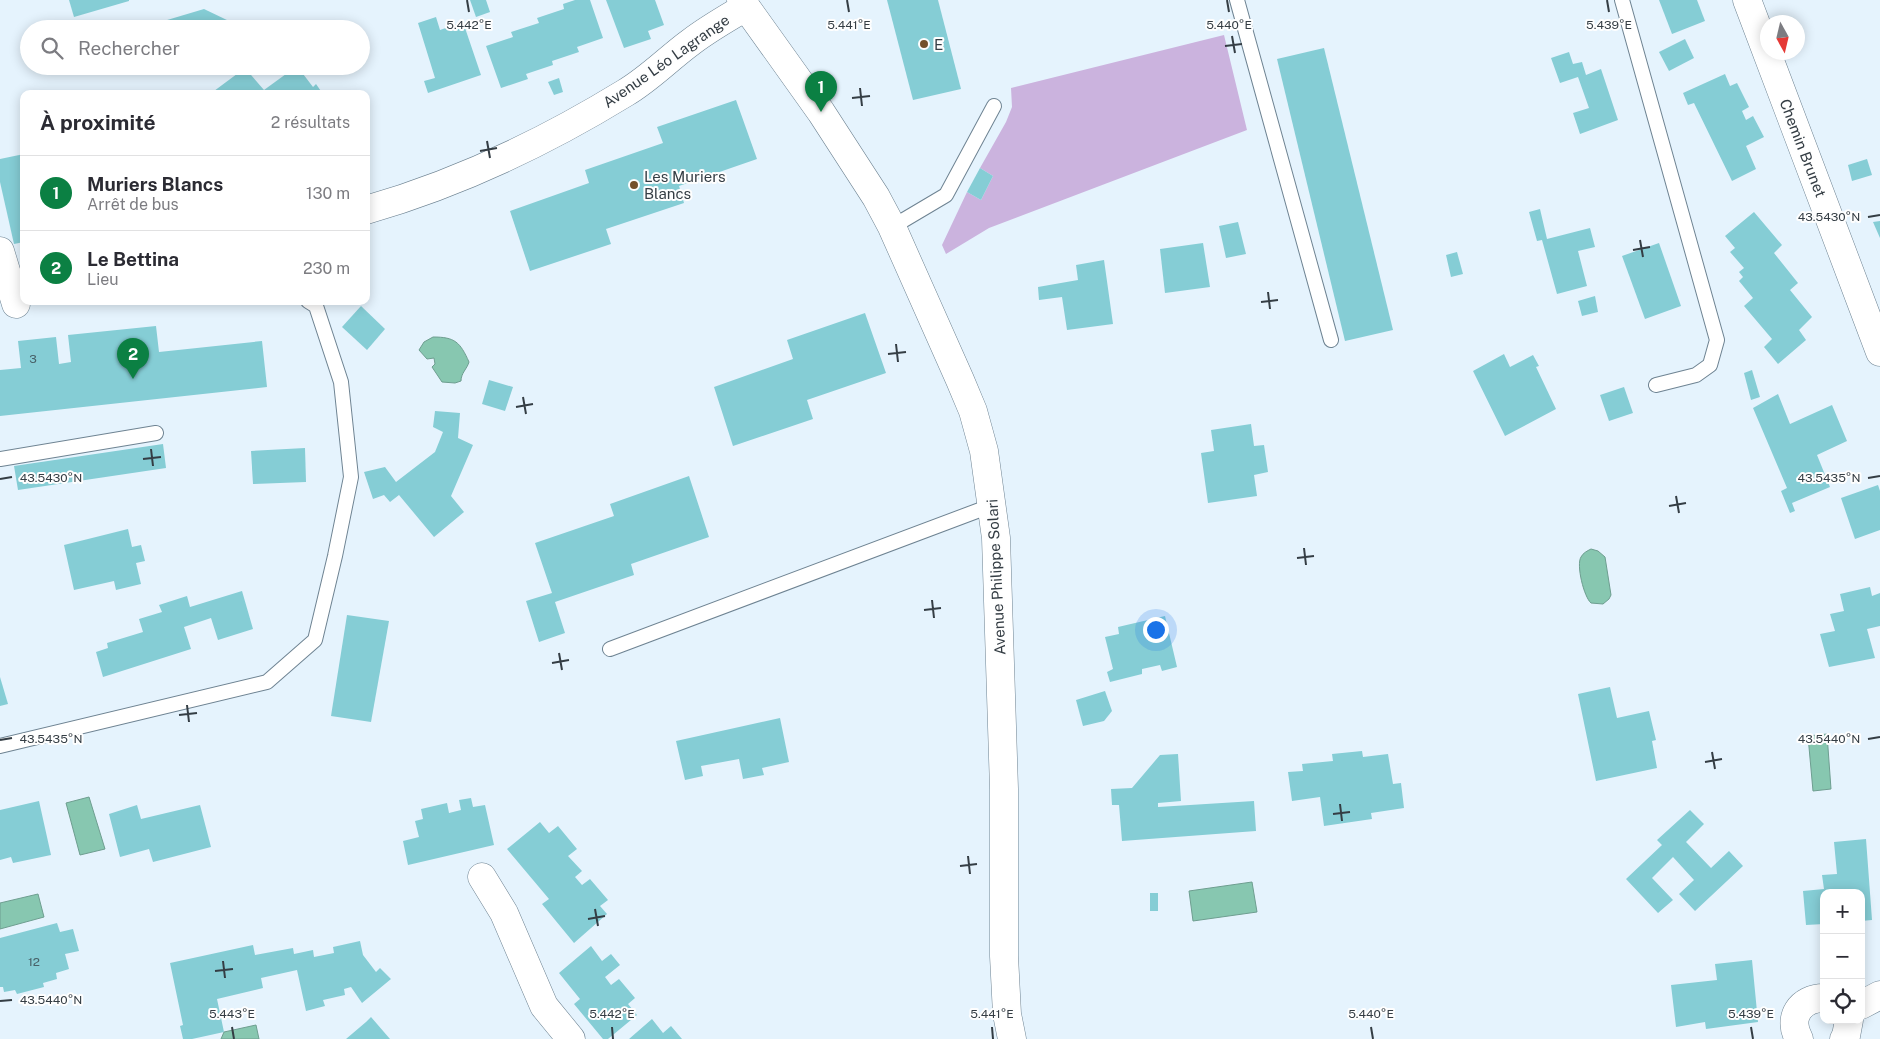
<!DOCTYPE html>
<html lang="fr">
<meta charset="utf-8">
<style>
:root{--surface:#fff;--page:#f7f7f7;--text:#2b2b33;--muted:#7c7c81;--line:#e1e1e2;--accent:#0b8043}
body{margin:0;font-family:"Public Sans",sans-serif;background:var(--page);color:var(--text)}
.controls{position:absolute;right:15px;bottom:15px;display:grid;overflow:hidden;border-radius:10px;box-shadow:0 2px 12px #0003}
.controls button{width:45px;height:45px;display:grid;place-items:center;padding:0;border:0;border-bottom:1px solid var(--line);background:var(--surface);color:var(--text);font:25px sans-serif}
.compass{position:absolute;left:1760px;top:15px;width:45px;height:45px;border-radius:50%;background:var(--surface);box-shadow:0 2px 12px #0003;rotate:172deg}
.you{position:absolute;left:1155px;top:629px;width:18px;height:18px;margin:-12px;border:4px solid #fff;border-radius:50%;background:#1a73e8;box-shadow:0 0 0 8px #1a73e833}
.badge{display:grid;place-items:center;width:32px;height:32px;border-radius:50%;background:var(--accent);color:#fff;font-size:16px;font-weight:700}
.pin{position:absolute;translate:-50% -41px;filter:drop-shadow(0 1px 2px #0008)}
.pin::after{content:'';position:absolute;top:26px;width:18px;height:15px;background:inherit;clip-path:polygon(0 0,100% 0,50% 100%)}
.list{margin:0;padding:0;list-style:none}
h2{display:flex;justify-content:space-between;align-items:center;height:65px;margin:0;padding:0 20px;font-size:21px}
h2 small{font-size:16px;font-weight:400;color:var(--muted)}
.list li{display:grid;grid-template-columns:32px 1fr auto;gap:15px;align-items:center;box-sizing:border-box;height:75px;padding:0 20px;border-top:1px solid var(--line)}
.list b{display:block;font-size:19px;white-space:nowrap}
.list p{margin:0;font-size:16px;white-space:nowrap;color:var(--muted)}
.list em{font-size:16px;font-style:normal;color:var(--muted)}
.icon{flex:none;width:28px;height:28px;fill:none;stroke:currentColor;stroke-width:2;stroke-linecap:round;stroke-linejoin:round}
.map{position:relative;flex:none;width:1880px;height:1039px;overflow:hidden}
.search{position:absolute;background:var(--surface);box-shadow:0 2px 12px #0003;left:20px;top:20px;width:350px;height:55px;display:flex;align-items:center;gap:12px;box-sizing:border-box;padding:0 18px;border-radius:28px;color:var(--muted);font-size:19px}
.panel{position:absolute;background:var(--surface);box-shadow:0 2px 12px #0003;left:20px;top:90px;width:350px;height:215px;border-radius:10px}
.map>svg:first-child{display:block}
.green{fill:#cbb3de}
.water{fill:#87c7b0;stroke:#6e9e90}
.building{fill:#85cdd5}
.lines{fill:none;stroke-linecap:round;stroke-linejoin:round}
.lane-casing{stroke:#6e8392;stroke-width:16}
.street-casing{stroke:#6e8392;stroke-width:29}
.secondary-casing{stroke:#6e8392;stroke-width:29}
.lane{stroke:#fff;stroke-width:14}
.street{stroke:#fff;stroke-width:28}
.secondary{stroke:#fff;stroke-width:28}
.ticks{fill:none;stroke:#343d44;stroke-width:2}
.poi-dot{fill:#74502a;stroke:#fefefe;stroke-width:2}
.labels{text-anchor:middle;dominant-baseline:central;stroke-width:4;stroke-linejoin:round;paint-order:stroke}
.number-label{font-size:12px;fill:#486168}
.poi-label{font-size:15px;fill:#343d44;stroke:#fefefe;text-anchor:start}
.street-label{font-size:15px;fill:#343d44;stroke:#fefefe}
.ticks-label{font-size:12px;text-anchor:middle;fill:#343d44;stroke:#fefefe;stroke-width:4;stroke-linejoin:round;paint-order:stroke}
</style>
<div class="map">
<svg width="1880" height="1039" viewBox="0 0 1880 1039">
<rect width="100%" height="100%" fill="#e5f3fd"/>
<path class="green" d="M1224 35 1247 130 989 228 946 254 942 245 967 192 981 200 993 176 980 168 1006 122 1012 107 1011 88Z"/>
<g class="water">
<path d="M433 337C455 337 460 342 469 362 467 369 461 373 461 381L455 383 442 382 432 367 435 364 434 358 427 359 419 350 424 342Z"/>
<path d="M1591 549 1598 551 1605 557 1611 595 1609 599 1603 604 1591 603C1584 597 1576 565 1581 557 1583 553 1587 551 1591 549Z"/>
<path d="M1827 734 1831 789 1813 791 1808 736Z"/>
<path d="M89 797 105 849 80 855 66 803Z"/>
<path d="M1252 882 1257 912 1193 921 1189 891Z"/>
<path d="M38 894 44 917 0 929V903Z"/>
<path d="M256 1025 259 1039H221L224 1032Z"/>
</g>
<g class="building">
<path d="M69 0H129V1L74 17Z"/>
<path d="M470 0H486L490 12 476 17Z"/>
<path d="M575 0H590L603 38 577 47 579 52 552 61 553 65 526 74 528 79 501 88 486 46 513 37 511 32 539 23 537 18 564 9 563 4Z"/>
<path d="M606 0H655L664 25 648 31 651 39 624 48Z"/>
<path d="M887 0H938L961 89 913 100Z"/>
<path d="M1659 0H1697L1705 21 1672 34Z"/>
<path d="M204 9 229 21V29H137Z"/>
<path d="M436 17 440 30 463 22 481 75 428 93 424 81 435 78 418 23Z"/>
<path d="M1685 39 1694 58 1669 71 1659 52Z"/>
<path d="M1324 48 1393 330 1345 341 1277 59Z"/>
<path d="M1569 52 1573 64 1582 62 1586 75 1601 69 1618 120 1580 134 1573 113 1589 108 1578 77 1560 83 1551 58Z"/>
<path d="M88 66H109V67L89 72Z"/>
<path d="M297 66 313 87 316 84 323 94H210L245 68 264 90Z"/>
<path d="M1725 74 1730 86 1737 83 1749 107 1742 111 1746 120 1753 116 1764 137 1746 146 1756 169 1732 181 1694 103 1688 105 1683 93Z"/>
<path d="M559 78 563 92 554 95 548 82Z"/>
<path d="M736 100 757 159 679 186 684 203 606 229 611 244 530 271 510 211 589 183 585 170 663 143 657 127Z"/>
<path d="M24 154V242L14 244 0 182V159Z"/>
<path d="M1867 159 1872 175 1852 181 1848 165Z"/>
<path d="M980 168 993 176 981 200 967 192Z"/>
<path d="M1540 209 1547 239 1590 228 1595 247 1578 251 1587 286 1557 294 1542 240 1537 241 1529 212Z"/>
<path d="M1754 212 1782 245 1774 253 1798 283 1790 290 1812 317 1799 330 1806 340 1778 364 1764 347 1772 339 1744 306 1753 298 1739 281 1743 277 1739 272 1744 268 1730 252 1735 248 1725 236Z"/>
<path d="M1880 221V238L1873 222Z"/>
<path d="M1238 222 1246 254 1226 258 1219 226Z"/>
<path d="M1203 243 1210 287 1165 293 1160 249Z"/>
<path d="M1659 243 1681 306 1645 319 1622 256Z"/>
<path d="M1457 252 1463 274 1451 277 1446 255Z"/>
<path d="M1104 260 1113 324 1067 330 1062 297 1039 300 1038 287 1078 280 1076 265Z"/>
<path d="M1595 296 1598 312 1582 316 1578 301Z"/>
<path d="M361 306 385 329 367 350 342 327Z"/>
<path d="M865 313 886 373 807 400 813 419 733 446 714 387 793 359 787 340Z"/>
<path d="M156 326 159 352 262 341 267 387 0 416V370L21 368 18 341 56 337 59 364 71 362 68 335Z"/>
<path d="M1504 354 1510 367 1533 355 1539 366 1536 367 1556 409 1505 436 1473 371Z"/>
<path d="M1752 370 1760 397 1751 400 1744 373Z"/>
<path d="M489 380 513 387 505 411 482 404Z"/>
<path d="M1624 387 1633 413 1609 421 1600 395Z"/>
<path d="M1778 394 1790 424 1832 405 1847 441 1817 455 1830 487 1792 503 1795 511 1790 513 1781 491 1787 488 1753 408Z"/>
<path d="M435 411 460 413 458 438 473 445 451 496 464 512 434 537 399 495 390 502 384 495 373 499 364 472 385 467 396 482 435 452 443 432 433 427Z"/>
<path d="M1251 424 1254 446 1264 445 1268 472 1254 475 1257 496 1208 503 1201 453 1214 451 1211 430Z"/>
<path d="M163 444 166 468 18 490 14 466Z"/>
<path d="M305 448 306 482 253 484 251 451Z"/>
<path d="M689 476 709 537 631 564 634 575 555 602 565 633 539 642 526 601 552 593 535 543 614 516 610 504Z"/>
<path d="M1878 485 1880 491V530L1855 539 1841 498Z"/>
<path d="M128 529 132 547 141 545 145 561 136 563 141 584 116 590 114 581 74 590 64 545Z"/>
<path d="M1870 587 1872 596 1880 593V626L1867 629 1875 658 1829 667 1820 634 1835 631 1830 614 1844 611 1840 594Z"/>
<path d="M242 591 253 629 218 640 211 618 184 627 191 649 103 677 96 652 108 648 107 643 143 632 139 619 162 612 159 605 187 596 190 607Z"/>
<path d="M347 615 389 621 371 722 331 716Z"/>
<path d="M1165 616 1177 667 1162 671 1160 665 1142 669V674L1110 682 1107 672 1113 669 1105 637 1119 634 1118 627Z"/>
<path d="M0 677 8 704 0 706Z"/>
<path d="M1610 687 1617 718 1649 711 1656 740 1652 741 1657 768 1596 781 1578 694Z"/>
<path d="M1105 691 1112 711 1104 721 1083 726 1076 700Z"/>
<path d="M780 718 789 762 762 768 764 775 743 779 739 759 701 766 703 776 685 780 676 741Z"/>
<path d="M1362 751 1363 757 1388 754 1393 784 1401 783 1404 808 1371 813 1372 819 1324 826 1320 797 1292 801 1288 772 1303 771 1302 764 1333 761 1332 754Z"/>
<path d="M1178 754 1181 801 1158 803V807L1254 801 1256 831 1122 841 1119 805H1112L1111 789 1132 788 1160 755Z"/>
<path d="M471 798 473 807 485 805 494 845 408 865 403 841 419 837 415 821 423 819 421 809 447 803 449 813 461 810 459 800Z"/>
<path d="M39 801 51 855 13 863 11 857 0 860V810Z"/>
<path d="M137 805 141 819 200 805 211 847 153 862 149 849 120 857 109 814Z"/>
<path d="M1690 810 1704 824 1686 842 1711 868 1729 851 1743 866 1695 911 1679 894 1694 880 1673 857 1652 878 1673 900 1658 913 1626 879 1662 845 1657 840Z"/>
<path d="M540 822 549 833 558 826 577 849 568 856 582 871 575 877 582 885 590 879 608 900 600 906 607 914 574 943 542 904 549 899 507 849Z"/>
<path d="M1866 839 1872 920 1861 921V893H1824V924L1806 925 1803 891 1824 889 1822 875 1837 874 1834 842Z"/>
<rect x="1150" y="893" width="8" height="18"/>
<path d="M57 923 60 932 73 929 79 951 65 954 69 969 56 973 57 979 43 983 44 987 17 994 15 990 4 992 3 987H0V938Z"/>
<path d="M360 941 363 955 376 972 380 968 391 979 362 1003 351 987 344 989 345 995 323 1000 325 1006 306 1011 297 970 261 978 263 988 217 999 224 1032 192 1039H183L180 1026 183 1025 170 963 253 945 255 955 293 948 294 954 313 950 314 957 334 953 333 947Z"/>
<path d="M591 946 602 961 611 954 620 965 605 977 611 985 619 979 635 998 628 1004 637 1015 608 1039H603L574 1004 580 999 559 973Z"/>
<path d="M1752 960 1758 1022 1706 1029 1705 1022 1676 1027 1671 985 1717 980 1715 964Z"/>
<path d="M371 1017 390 1039H346L366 1022Z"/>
<path d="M652 1019 663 1033 671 1026 682 1039H629Z"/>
</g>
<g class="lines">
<defs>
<g id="lane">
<path d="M1237 0 1331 340"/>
<path d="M1622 0 1717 340 1710 365 1696 375 1656 385"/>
<path d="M892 227 946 195 994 106"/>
<path d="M0 459 156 433"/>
<path d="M610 649 993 505"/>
<path d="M0 746 267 682 315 640 335 556 351 477 341 382 316 306 308 301"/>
</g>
<g id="street">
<path d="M1747 0 1880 352"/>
<path d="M366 210C457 184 545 142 625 93 649 79 669 58 691 42 708 29 727 18 746 7"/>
<path d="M0 251 16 304"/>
<path d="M482 877 504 913 544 1006 571 1039"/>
<path d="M1861 1005 1880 995"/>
<path d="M1799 1039C1787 1018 1800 998 1824 998"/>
<path d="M1844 1039 1846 1036 1849 1020"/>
</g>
<path id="secondary" d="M741 0 821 112 876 197 892 227 960 380 973 411 984 451 996 538 1004 789V956L1007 1014 1012 1039"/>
</defs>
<use href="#lane" class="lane-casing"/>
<use href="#street" class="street-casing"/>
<use href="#secondary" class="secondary-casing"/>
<use href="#lane" class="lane"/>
<use href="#street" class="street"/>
<use href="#secondary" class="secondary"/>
</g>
<path class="ticks" d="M467 0 469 12M847 0 849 12M1227 0 1229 12M1607 0 1609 12M1232 36 1235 53M1225 46 1242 44M860 88 862 106M852 98 870 96M487 141 490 158M480 151 497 148M1868 217 1880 215M1640 240 1643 257M1633 250 1650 247M1268 292 1270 309M1261 302 1278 300M896 344 898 362M888 354 906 352M523 397 526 414M516 407 533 404M151 449 153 466M143 459 161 457M1868 478 1880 476M0 479 12 477M1676 496 1679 513M1669 506 1686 503M1304 548 1306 565M1297 558 1314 556M932 600 934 618M924 610 941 608M559 653 562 670M552 663 569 660M187 705 189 722M179 715 197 713M1868 739 1880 737M0 740 12 738M1712 752 1715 769M1705 762 1722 759M1340 804 1342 821M1333 814 1350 812M968 856 970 874M960 866 977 864M595 909 598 926M588 919 605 916M223 961 225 978M215 971 233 969M0 1001 12 1000M232 1027 234 1039M612 1027 613 1039M992 1027 993 1039M1371 1027 1373 1039M1751 1027 1753 1039"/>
<g class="poi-dot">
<circle cx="924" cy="44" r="5"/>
<circle cx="634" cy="185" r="5"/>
</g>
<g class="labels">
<g class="number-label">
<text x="33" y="359">3</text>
<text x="34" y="962">12</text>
</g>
<g class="poi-label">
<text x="934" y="44">E</text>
<text x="644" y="176">Les Muriers<tspan x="644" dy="17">Blancs</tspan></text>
</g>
<g class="street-label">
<text transform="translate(666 61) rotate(-35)">Avenue Léo Lagrange</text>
<text transform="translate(1803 148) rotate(69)">Chemin Brunet</text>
<text transform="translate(996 577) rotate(-93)">Avenue Philippe Solari</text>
</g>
</g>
<g class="ticks-label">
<text x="469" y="29">5.442°E</text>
<text x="849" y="29">5.441°E</text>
<text x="1229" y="29">5.440°E</text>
<text x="1609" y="29">5.439°E</text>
<text x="1829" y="221">43.5430°N</text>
<text x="51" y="482">43.5430°N</text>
<text x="1829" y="482">43.5435°N</text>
<text x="51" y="743">43.5435°N</text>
<text x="1829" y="743">43.5440°N</text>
<text x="51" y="1004">43.5440°N</text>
<text x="232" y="1018">5.443°E</text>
<text x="612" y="1018">5.442°E</text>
<text x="992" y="1018">5.441°E</text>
<text x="1371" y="1018">5.440°E</text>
<text x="1751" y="1018">5.439°E</text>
</g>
</svg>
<div class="controls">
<button>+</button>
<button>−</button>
<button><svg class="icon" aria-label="locate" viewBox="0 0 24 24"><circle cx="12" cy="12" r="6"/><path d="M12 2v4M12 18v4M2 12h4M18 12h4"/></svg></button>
</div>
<svg class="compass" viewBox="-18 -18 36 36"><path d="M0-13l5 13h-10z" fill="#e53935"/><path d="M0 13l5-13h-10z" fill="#7c7c81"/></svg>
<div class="you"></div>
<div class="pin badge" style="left:821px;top:112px">1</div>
<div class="pin badge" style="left:133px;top:379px">2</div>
<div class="search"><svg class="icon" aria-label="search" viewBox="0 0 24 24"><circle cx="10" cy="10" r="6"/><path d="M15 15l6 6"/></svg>Rechercher</div>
<section class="panel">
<h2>À proximité<small>2 résultats</small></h2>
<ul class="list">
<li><span class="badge">1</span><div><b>Muriers Blancs</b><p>Arrêt de bus</p></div><em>130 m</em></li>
<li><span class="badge">2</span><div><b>Le Bettina</b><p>Lieu</p></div><em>230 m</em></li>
</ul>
</section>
</div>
